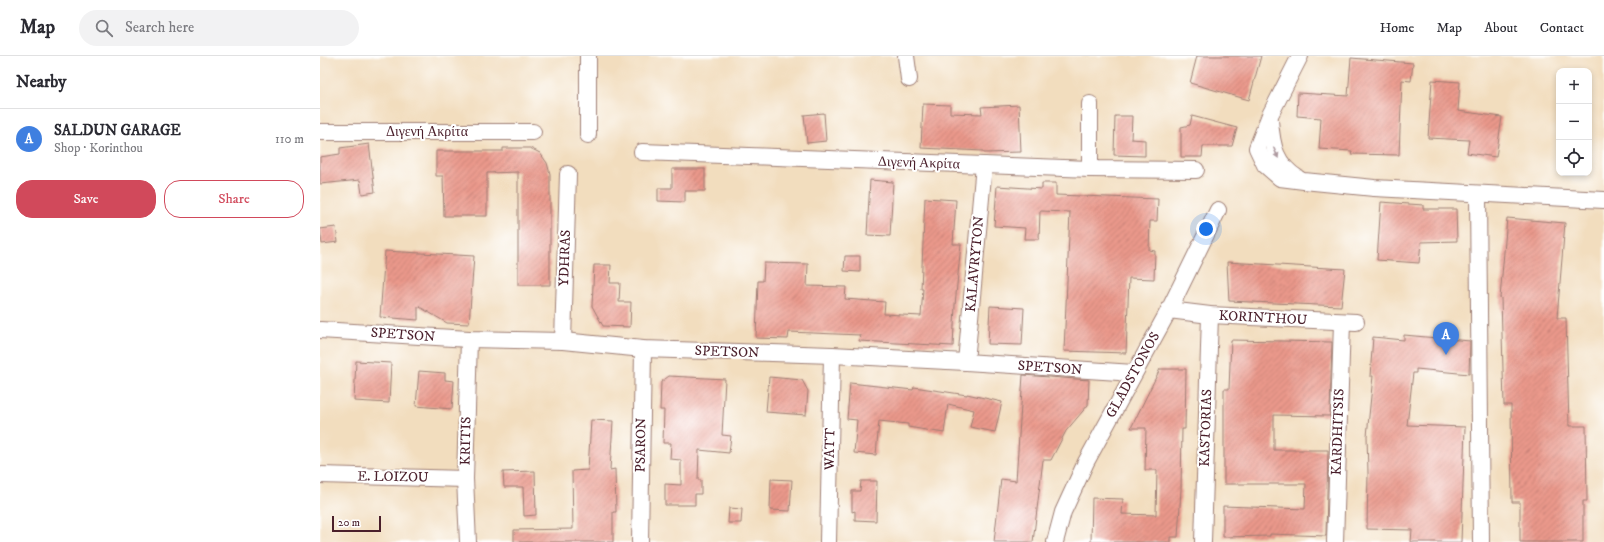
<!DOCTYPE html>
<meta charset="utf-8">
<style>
:root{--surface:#fff;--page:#f2f2f3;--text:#2b2b33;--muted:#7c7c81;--line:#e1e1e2;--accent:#d1495b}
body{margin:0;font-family:"IM FELL DW Pica",serif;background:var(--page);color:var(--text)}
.controls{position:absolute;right:12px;top:12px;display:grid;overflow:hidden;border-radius:8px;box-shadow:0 2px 6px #0003}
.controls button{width:36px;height:36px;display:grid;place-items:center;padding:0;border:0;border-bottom:1px solid var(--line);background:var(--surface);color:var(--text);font:20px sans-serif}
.scale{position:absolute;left:12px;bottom:10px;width:49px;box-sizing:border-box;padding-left:4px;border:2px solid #4a1f2b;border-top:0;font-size:11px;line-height:14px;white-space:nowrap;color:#4a1f2b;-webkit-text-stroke:3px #fff;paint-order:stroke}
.you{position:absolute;left:886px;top:173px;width:14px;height:14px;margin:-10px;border:3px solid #fff;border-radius:50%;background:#1a73e8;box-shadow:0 0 0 6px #1a73e833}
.badge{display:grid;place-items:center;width:26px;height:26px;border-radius:50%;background:var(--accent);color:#fff;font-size:13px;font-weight:700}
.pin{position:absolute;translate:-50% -33px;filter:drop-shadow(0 1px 2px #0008)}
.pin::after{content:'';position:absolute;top:21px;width:14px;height:12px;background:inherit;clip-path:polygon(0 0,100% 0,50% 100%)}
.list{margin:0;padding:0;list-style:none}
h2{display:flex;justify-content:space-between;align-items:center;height:52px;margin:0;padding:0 16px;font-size:17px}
h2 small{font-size:13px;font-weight:400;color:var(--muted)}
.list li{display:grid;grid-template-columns:26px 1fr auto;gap:12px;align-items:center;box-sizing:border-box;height:60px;padding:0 16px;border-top:1px solid var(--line)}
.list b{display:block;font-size:15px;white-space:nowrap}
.list p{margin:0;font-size:13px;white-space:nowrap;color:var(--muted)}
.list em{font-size:13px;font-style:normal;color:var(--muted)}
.actions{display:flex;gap:8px;padding:12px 16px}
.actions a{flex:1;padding:9px 0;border:1px solid var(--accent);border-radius:16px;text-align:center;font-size:14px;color:var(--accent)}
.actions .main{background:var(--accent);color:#fff}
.icon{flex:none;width:22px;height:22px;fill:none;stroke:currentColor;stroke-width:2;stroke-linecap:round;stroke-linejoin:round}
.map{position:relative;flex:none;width:1284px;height:486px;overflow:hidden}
header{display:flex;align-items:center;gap:24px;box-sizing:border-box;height:56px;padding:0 20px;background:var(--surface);border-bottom:1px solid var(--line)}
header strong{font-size:19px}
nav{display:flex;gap:22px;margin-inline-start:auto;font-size:14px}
.search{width:280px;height:36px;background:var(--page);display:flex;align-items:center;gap:10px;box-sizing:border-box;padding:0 14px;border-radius:22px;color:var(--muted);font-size:15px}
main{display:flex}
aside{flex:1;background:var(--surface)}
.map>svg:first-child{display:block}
.building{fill:url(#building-hatch)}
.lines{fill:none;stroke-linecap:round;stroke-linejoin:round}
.minor-casing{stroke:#9e7e74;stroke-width:18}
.minor{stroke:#fff;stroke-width:16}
.oneway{fill:#ae9aa0}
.labels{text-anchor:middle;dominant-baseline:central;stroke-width:4;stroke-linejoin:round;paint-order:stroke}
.street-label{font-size:14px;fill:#4a1f2b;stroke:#fff}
</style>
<header>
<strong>Map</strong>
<div class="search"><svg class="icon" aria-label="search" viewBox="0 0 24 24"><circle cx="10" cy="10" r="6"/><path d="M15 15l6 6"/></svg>Search here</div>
<nav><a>Home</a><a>Map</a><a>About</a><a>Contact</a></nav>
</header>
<main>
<aside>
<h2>Nearby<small></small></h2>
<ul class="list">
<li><span class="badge" style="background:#3f7fe0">A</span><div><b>SALDUN GARAGE</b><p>Shop · Korinthou</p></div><em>110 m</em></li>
</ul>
<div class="actions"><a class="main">Save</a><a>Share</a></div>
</aside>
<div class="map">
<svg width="1284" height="486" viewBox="0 0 1284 486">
<defs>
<pattern id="building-hatch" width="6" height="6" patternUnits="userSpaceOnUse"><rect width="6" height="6" fill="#ea998b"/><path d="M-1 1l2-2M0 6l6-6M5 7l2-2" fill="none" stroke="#c07c72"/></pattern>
</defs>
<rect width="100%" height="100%" fill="#fff"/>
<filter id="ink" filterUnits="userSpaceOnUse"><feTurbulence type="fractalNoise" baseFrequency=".025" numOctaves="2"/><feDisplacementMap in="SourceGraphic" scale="8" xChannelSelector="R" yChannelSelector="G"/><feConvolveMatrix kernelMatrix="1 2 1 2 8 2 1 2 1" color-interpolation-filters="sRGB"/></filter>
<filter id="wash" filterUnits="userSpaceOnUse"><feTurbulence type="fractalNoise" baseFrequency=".012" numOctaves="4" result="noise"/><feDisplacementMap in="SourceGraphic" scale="16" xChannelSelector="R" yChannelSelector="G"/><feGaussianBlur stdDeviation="0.9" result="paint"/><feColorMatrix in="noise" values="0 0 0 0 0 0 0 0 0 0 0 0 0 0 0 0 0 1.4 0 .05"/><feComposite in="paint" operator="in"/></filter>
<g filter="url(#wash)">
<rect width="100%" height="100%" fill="#f2ddbe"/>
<g id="blocks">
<g class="building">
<path d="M877 0H941L929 44 870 27Z"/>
<path d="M1031 2 1093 7 1091 25 1082 24 1079 99 1031 98 1032 95 999 93 1001 62 977 60 978 37 1028 40Z"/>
<path d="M1112 24 1140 26 1138 55 1182 61 1176 101 1147 97 1149 84 1108 82Z"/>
<path d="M603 48 630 49V57L662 58 661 51 699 49 701 96 664 97 663 95 601 92Z"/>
<path d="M504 57 506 85 487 87 484 59Z"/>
<path d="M795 60H812L811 83 825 84V100L794 99Z"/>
<path d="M872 60 917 72 912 90H883L882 101H861V71L870 69Z"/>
<path d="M49 88 55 136 42 138 40 124 0 128V101L20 98V92Z"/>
<path d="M183 92H210L220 97 227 107 230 118V229H198V116L167 117V160H124L123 120H116V95H183Z"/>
<path d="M352 113H385V135H365V146L338 145V132H352Z"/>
<path d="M550 124 573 126 570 180 547 179Z"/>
<path d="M722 127H736V139L838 143 837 165H830L829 194 835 195 834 223 809 222 806 297 744 295 750 156 720 155 719 183H704L705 172 674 170 677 130 722 133Z"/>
<path d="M605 142 636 144 633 188H641L635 249 633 290 539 285 540 279 469 276 468 283 436 282 438 225H443L444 207 488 208 487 230 526 231 525 243 565 246 564 258 601 260 603 233H601Z"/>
<path d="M1061 146 1103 149V153H1136L1137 185 1101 186 1099 207 1057 204Z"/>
<path d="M1187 162 1245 167 1237 262H1246L1249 370H1266L1267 445H1263V486H1200V446H1192L1191 349H1184L1181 242H1180Z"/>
<path d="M16 171 18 186 2 188 0 173Z"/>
<path d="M65 195 154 200 149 268 127 267 98 250V264L60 261Z"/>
<path d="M525 200H540V216L524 215Z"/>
<path d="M907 206 1025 213 1021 250 909 245Z"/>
<path d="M274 209H291L290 227H300L299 246H311L310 271 283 270 272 250Z"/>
<path d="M670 250 704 252 702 289 668 288Z"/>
<path d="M1084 279 1150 285 1149 318 1096 313V317H1093L1087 369 1145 371 1141 486H1091L1092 474 1047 473 1048 417 1047 380 1053 320H1050L1053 281 1084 284Z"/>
<path d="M911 284 1012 286 1010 360 954 359V394H1008L1006 480 950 478V480L903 481V450L985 453 986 428H904V333H909Z"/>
<path d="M36 305 71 307 69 347 34 345Z"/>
<path d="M840 313H866L865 373H862L861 433 858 481H850V486H771L772 442 803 443 802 458 836 459 837 414H825L826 372H811Z"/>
<path d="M99 315 125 317V324L134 325 132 353 96 350Z"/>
<path d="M703 319 769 324 768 349 746 375 731 404H723L713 486H674L681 423 696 425Z"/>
<path d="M349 320 405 323 402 379 411 380 409 397 379 394 378 424H381V438H375V449H345V428L361 429V404L350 403 351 387H343L344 354H340L341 326Z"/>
<path d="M449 321 482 324 488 335 486 359 446 356Z"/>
<path d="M530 327 593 334 594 331 647 339V338L682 346 675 376 650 371 654 354 628 348 624 377 588 371V368L559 365 556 399 534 397 537 364 527 363Z"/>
<path d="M271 364 293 365 290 414 295 413 296 456H293V486H194V474L253 473 252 415 268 414Z"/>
<path d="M215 415 216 459 204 460 203 431H184L183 416Z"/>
<path d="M451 423 472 424 470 455 450 454Z"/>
<path d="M541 425H557L556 465 535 464V455L532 456V435H540Z"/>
<path d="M409 452 422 453 421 467H408Z"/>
</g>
</g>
</g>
<g filter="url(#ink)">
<use href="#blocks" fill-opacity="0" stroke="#9e7e74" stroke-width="1"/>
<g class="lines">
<defs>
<g id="minor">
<path d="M268 0V79"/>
<path d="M586 0 589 23"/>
<path d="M980 0 950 59 937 92 945 109 960 122 984 125 1054 132 1284 144"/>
<path d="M770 48V113"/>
<path d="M950 64C952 90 955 108 979 123"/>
<path d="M0 76H213"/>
<path d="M322 96 770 113 876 114"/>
<path d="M1158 138 1161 486"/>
<path d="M849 254 890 259 1036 266"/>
<path d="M0 274 149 283 243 285 323 293 512 299 646 306 814 317"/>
<path d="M243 285 248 118"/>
<path d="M646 306 664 109"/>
<path d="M0 419 145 423"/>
<path d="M148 486 145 423 149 283"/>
<path d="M320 486 323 293"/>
<path d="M508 486 512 299"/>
<path d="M735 486 743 456 766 406 849 254 898 154"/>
<path d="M883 486 890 259"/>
<path d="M1015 486 1022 266"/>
</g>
</defs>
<use href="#minor" class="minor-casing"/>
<use href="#minor" class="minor"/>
</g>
<defs><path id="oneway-solid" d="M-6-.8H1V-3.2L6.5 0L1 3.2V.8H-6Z"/></defs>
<use class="oneway" href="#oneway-solid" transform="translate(956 97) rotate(66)"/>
</g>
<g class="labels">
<g class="street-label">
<text x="107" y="76">Διγενή Ακρίτα</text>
<text transform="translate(599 107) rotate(2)">Διγενή Ακρίτα</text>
<text transform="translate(245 202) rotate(-88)">YDHRAS</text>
<text transform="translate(655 208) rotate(-85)">KALAVRYTON</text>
<text transform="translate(943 262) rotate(3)">KORINTHOU</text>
<text transform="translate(83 279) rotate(4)">SPETSON</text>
<text transform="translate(407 296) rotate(2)">SPETSON</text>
<text transform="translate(730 312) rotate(4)">SPETSON</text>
<text transform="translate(813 319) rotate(-61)">GLADSTONOS</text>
<text transform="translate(886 372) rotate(-88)">KASTORIAS</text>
<text transform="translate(1018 376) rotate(-88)">KARDHITSIS</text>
<text transform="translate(146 385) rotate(-89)">KRITIS</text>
<text transform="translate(321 389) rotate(-89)">PSARON</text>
<text transform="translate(510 393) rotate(-89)">WATT</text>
<text transform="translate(73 421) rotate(1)">E. LOIZOU</text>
</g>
</g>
</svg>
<div class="controls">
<button>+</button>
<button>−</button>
<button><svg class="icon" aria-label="locate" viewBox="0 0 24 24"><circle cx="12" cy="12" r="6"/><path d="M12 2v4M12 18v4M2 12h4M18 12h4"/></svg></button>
</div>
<div class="scale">20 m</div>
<div class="you"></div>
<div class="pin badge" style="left:1126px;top:299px;background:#3f7fe0">A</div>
</div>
</main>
